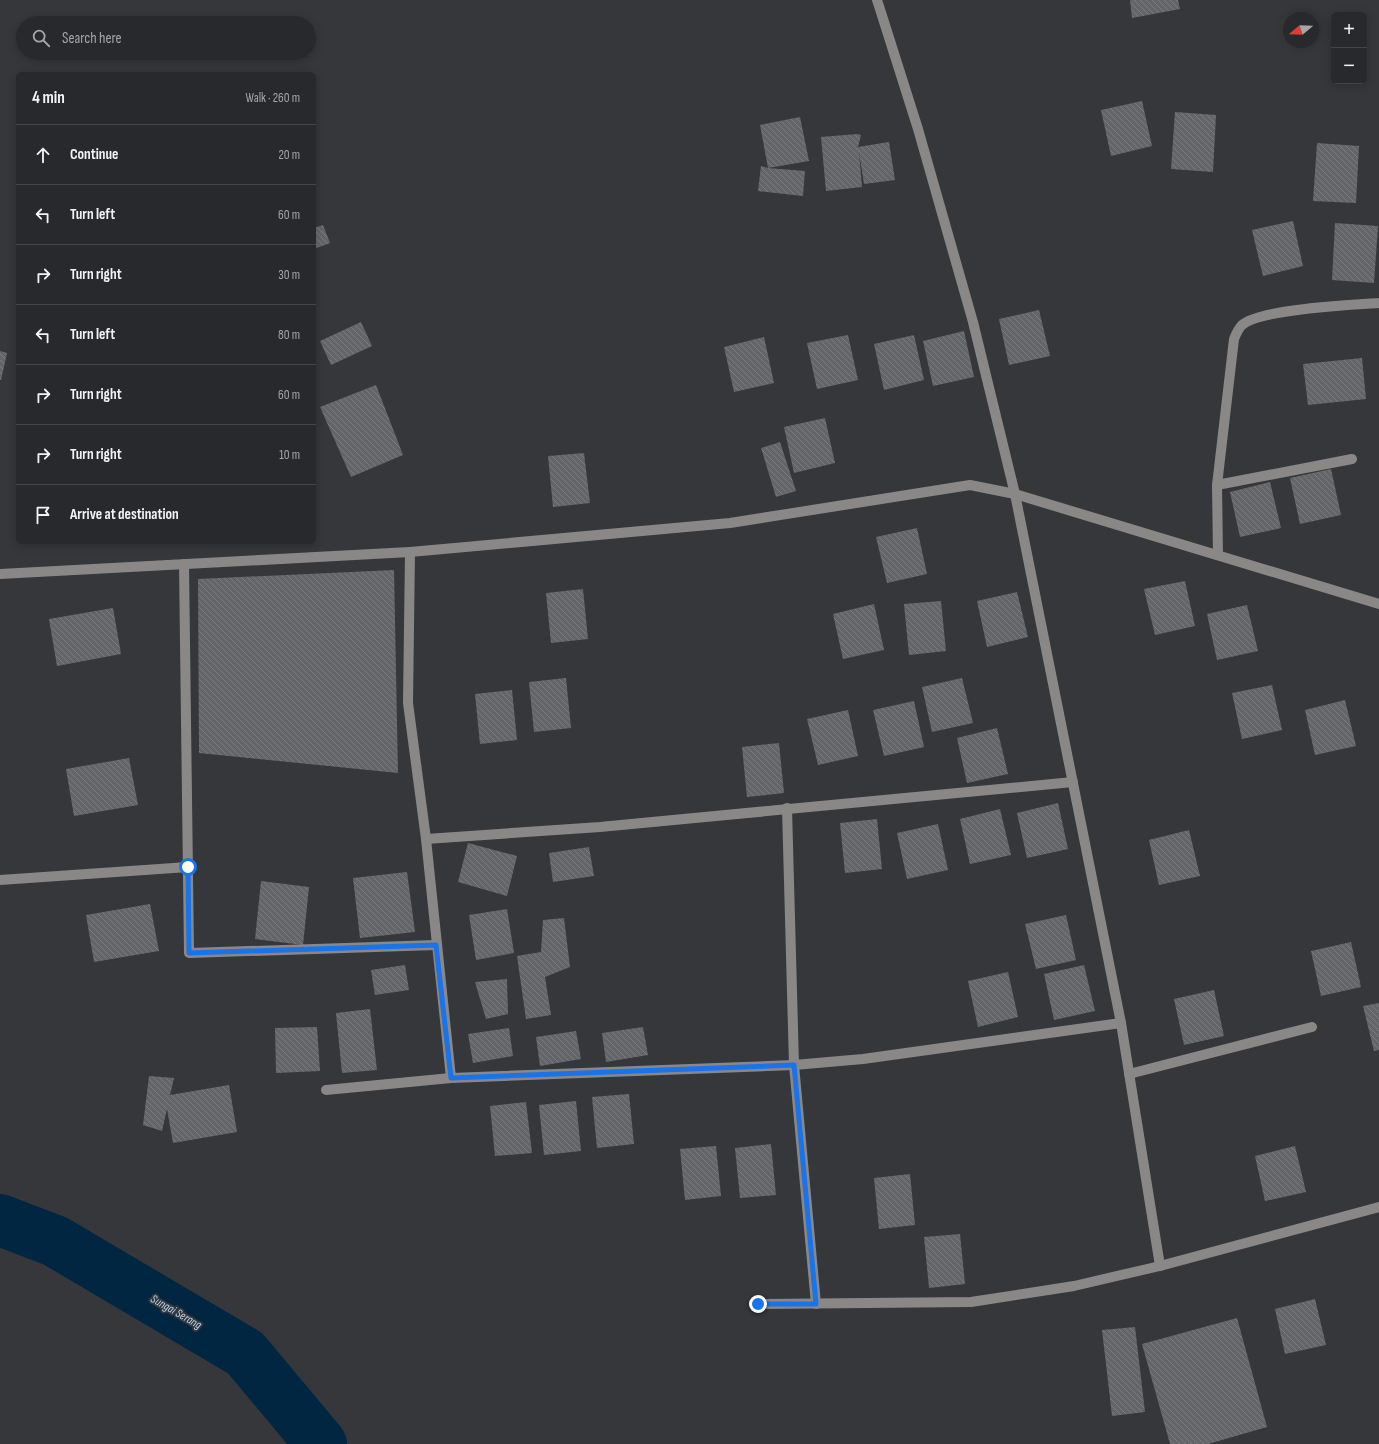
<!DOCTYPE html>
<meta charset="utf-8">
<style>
:root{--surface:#28292c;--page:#303134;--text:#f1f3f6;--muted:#a5a6a9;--line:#444548}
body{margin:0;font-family:"Sofia Sans Condensed",sans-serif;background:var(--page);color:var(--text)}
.controls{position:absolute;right:12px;top:12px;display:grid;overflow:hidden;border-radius:6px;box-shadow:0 2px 10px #0003}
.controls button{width:36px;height:36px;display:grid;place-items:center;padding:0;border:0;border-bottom:1px solid var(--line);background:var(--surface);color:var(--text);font:20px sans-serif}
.compass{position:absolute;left:1283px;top:12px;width:36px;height:36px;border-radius:50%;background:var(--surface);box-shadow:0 2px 10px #0003;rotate:251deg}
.stop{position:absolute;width:12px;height:12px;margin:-9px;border:3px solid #1a73e8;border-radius:50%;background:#fff}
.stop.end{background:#1a73e8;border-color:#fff;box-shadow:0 1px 4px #0008}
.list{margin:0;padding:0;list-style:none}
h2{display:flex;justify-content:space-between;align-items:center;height:52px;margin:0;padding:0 16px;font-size:17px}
h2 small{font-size:13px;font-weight:400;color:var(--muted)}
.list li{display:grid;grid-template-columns:26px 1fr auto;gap:12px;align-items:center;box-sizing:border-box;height:60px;padding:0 16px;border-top:1px solid var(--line)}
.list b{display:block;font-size:15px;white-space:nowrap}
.list em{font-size:13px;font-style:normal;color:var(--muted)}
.icon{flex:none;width:22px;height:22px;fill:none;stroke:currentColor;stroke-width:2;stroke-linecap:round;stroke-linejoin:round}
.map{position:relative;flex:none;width:1379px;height:1444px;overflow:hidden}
.search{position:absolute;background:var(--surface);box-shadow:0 2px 10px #0003;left:16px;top:16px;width:300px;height:44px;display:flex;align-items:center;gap:10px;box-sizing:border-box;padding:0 14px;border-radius:22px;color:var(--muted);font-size:15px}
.panel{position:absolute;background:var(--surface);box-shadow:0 2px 10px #0003;left:16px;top:72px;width:300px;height:472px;border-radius:6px}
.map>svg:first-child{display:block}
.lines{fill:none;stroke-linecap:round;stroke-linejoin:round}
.river{stroke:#002642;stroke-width:52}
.building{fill:url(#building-back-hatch)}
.minor{stroke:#8a8887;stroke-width:10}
.route{stroke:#1a73e8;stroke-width:5}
.labels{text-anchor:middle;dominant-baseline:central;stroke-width:4;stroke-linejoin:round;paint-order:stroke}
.water-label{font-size:12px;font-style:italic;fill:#b0d4f4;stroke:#36373a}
</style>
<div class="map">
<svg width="1379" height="1444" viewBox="0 0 1379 1444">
<defs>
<pattern id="building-back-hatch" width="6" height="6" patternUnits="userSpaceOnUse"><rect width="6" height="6" fill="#636569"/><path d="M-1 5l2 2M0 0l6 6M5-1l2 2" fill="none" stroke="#7a7b7f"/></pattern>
</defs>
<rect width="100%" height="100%" fill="#36373a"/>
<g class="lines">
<path class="river" d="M0 1220 55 1241 245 1353 321 1444"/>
</g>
<g class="building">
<path d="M1130 0H1178L1180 9 1132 18Z"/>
<path d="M1142 101 1152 146 1111 156 1101 110Z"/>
<path d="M1175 112 1216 115 1213 172 1171 169Z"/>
<path d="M800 117 809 161 768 168 760 125Z"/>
<path d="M857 134 861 135 858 147 889 142 895 180 864 184 859 152 862 187 826 191 821 137Z"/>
<path d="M1317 143 1359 146 1356 203 1313 201Z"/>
<path d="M761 166 768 168 805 171 803 196 758 191Z"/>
<path d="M1293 221 1303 266 1263 276 1252 230Z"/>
<path d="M1335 223 1378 226 1374 283 1332 280Z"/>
<path d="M323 225 330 243 314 249V228Z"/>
<path d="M1039 310 1050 356 1009 365 999 319Z"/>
<path d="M361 322 372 346 331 365 320 341Z"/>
<path d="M964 331 974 377 933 386 923 341Z"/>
<path d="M848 335 858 380 817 389 807 343Z"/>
<path d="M914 335 924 380 884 390 874 344Z"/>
<path d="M764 337 774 383 734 392 724 347Z"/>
<path d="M0 351 7 353 1 380H0Z"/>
<path d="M1362 358 1366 399 1308 405 1303 364Z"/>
<path d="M376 385 403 455 351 477 320 407Z"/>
<path d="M825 418 835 463 794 473 784 427Z"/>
<path d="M780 442 796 491 776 497 761 448Z"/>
<path d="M584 453 590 503 553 507 548 456Z"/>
<path d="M1331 469 1341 515 1300 524 1290 478Z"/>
<path d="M1270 482 1281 528 1240 537 1230 492Z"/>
<path d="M917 528 927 574 887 583 876 537Z"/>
<path d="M394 570 398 773 199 753 198 579Z"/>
<path d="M1185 581 1195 626 1155 635 1144 589Z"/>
<path d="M583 589 588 639 551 643 546 593Z"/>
<path d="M1017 592 1028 637 987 647 977 601Z"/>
<path d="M941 601 946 651 909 655 904 604Z"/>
<path d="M874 604 884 650 843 659 833 614Z"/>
<path d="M1247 605 1258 651 1217 660 1207 614Z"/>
<path d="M113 608 121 654 57 666 49 619Z"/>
<path d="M566 678 571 728 534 732 529 682Z"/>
<path d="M962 678 973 723 932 732 922 687Z"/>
<path d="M1272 685 1282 730 1242 739 1232 693Z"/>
<path d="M512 690 517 740 480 744 475 694Z"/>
<path d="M1345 700 1356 746 1315 755 1305 710Z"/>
<path d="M914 701 924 747 884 756 873 710Z"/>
<path d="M848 710 858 756 818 765 807 719Z"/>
<path d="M997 728 1008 774 967 783 957 738Z"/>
<path d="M779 743 784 793 747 797 742 747Z"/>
<path d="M129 758 138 805 74 816 66 769Z"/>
<path d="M1058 803 1068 849 1027 858 1017 813Z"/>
<path d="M1000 809 1011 855 970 864 960 819Z"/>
<path d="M877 819 882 869 845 873 840 823Z"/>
<path d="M938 824 948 870 907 879 897 833Z"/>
<path d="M1189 830 1200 876 1159 885 1149 840Z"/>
<path d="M468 843 517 856 507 896 458 882Z"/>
<path d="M589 847 594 876 553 882 549 853Z"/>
<path d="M407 872 415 932 360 938 353 878Z"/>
<path d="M261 881 309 887 303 945 255 939Z"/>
<path d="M150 904 159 951 94 962 86 915Z"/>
<path d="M507 909 514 953 476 960 469 915Z"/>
<path d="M1066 915 1076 960 1036 969 1025 924Z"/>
<path d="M564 918 570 967 545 977 551 1015 526 1019 517 956 541 952 543 920Z"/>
<path d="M1351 942 1361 987 1321 996 1311 951Z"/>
<path d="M405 965 409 990 375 995 371 970Z"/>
<path d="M1084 965 1095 1011 1054 1020 1044 974Z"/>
<path d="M1008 972 1018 1017 978 1027 968 981Z"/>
<path d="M507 979 508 1014 486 1019 475 982Z"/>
<path d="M1214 990 1224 1036 1184 1045 1174 999Z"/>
<path d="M1379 1003V1050L1374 1051 1363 1006Z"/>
<path d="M370 1009 377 1070 342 1073 336 1013Z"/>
<path d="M317 1027 320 1071 276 1073 275 1028Z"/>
<path d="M643 1027 648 1055 606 1062 602 1033Z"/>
<path d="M509 1028 513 1056 473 1063 468 1034Z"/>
<path d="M576 1031 581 1059 540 1066 536 1037Z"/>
<path d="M149 1076 174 1078 170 1095 229 1085 237 1132 173 1143 167 1109 162 1131 143 1125Z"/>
<path d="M629 1094 634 1144 597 1148 592 1097Z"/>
<path d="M576 1101 581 1151 544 1155 539 1105Z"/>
<path d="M526 1102 532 1153 495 1156 490 1106Z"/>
<path d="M771 1144 776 1195 740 1198 735 1148Z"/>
<path d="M716 1146 721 1196 685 1200 680 1149Z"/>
<path d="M1295 1146 1306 1192 1265 1201 1255 1156Z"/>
<path d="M910 1174 915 1225 879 1229 874 1178Z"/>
<path d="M960 1234 965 1284 929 1288 924 1237Z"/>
<path d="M1315 1299 1326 1345 1285 1354 1275 1309Z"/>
<path d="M1237 1318 1267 1427 1208 1444H1170L1142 1344Z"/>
<path d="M1135 1327 1145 1412 1112 1416 1102 1330Z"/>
</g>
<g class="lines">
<g class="minor">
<path d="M877 0 879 6 918 129 973 322 1015 494 1121 1023 1160 1266"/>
<path d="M1217 485 1352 459"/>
<path d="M410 552 408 703 426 839 451 1078 794 1065 863 1059 1121 1023"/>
<path d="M1218 555 1217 485 1234 339C1236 334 1238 329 1242 325 1259 309 1352 305 1379 303"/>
<path d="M184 564 189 953 436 945"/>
<path d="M0 574 410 552 730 523 970 485 1015 494 1379 604"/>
<path d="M787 808 794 1065 816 1304"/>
<path d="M426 839 600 827 1073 782"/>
<path d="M0 880 188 867"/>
<path d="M1129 1074 1312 1027"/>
<path d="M326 1090 451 1078"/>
<path d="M758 1304 971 1302 1074 1286 1160 1266 1379 1207"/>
</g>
</g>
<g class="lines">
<path class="route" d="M188 867 189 953 436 945 451 1078 794 1065 816 1304H758"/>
</g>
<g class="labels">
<g class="water-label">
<text transform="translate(176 1312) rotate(30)">Sungai Serang</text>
</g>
</g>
</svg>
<div class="controls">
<button>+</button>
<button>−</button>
</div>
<svg class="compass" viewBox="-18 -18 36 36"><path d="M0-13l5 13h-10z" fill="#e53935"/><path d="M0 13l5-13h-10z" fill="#a5a6a9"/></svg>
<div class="stop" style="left:188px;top:867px"></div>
<div class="stop end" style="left:758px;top:1304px"></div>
<div class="search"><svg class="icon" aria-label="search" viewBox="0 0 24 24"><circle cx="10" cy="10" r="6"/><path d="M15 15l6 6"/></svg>Search here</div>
<section class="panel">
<h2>4 min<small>Walk · 260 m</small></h2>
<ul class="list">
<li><svg class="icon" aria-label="ahead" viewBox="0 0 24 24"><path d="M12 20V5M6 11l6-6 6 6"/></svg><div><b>Continue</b></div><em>20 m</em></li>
<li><svg class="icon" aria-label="left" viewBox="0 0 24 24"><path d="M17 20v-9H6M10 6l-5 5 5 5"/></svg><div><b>Turn left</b></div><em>60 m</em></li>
<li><svg class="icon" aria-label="right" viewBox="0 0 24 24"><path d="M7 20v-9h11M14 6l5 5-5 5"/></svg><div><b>Turn right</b></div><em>30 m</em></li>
<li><svg class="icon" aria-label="left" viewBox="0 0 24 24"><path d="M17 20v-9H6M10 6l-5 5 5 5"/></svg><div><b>Turn left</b></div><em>80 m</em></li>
<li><svg class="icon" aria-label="right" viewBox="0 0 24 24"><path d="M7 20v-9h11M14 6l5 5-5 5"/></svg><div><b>Turn right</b></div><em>60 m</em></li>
<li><svg class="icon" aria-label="right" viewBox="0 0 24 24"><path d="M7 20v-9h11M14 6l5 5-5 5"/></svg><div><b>Turn right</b></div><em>10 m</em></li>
<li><svg class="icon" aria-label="arrive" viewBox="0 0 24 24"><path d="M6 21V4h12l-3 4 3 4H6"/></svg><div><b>Arrive at destination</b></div></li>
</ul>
</section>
</div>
